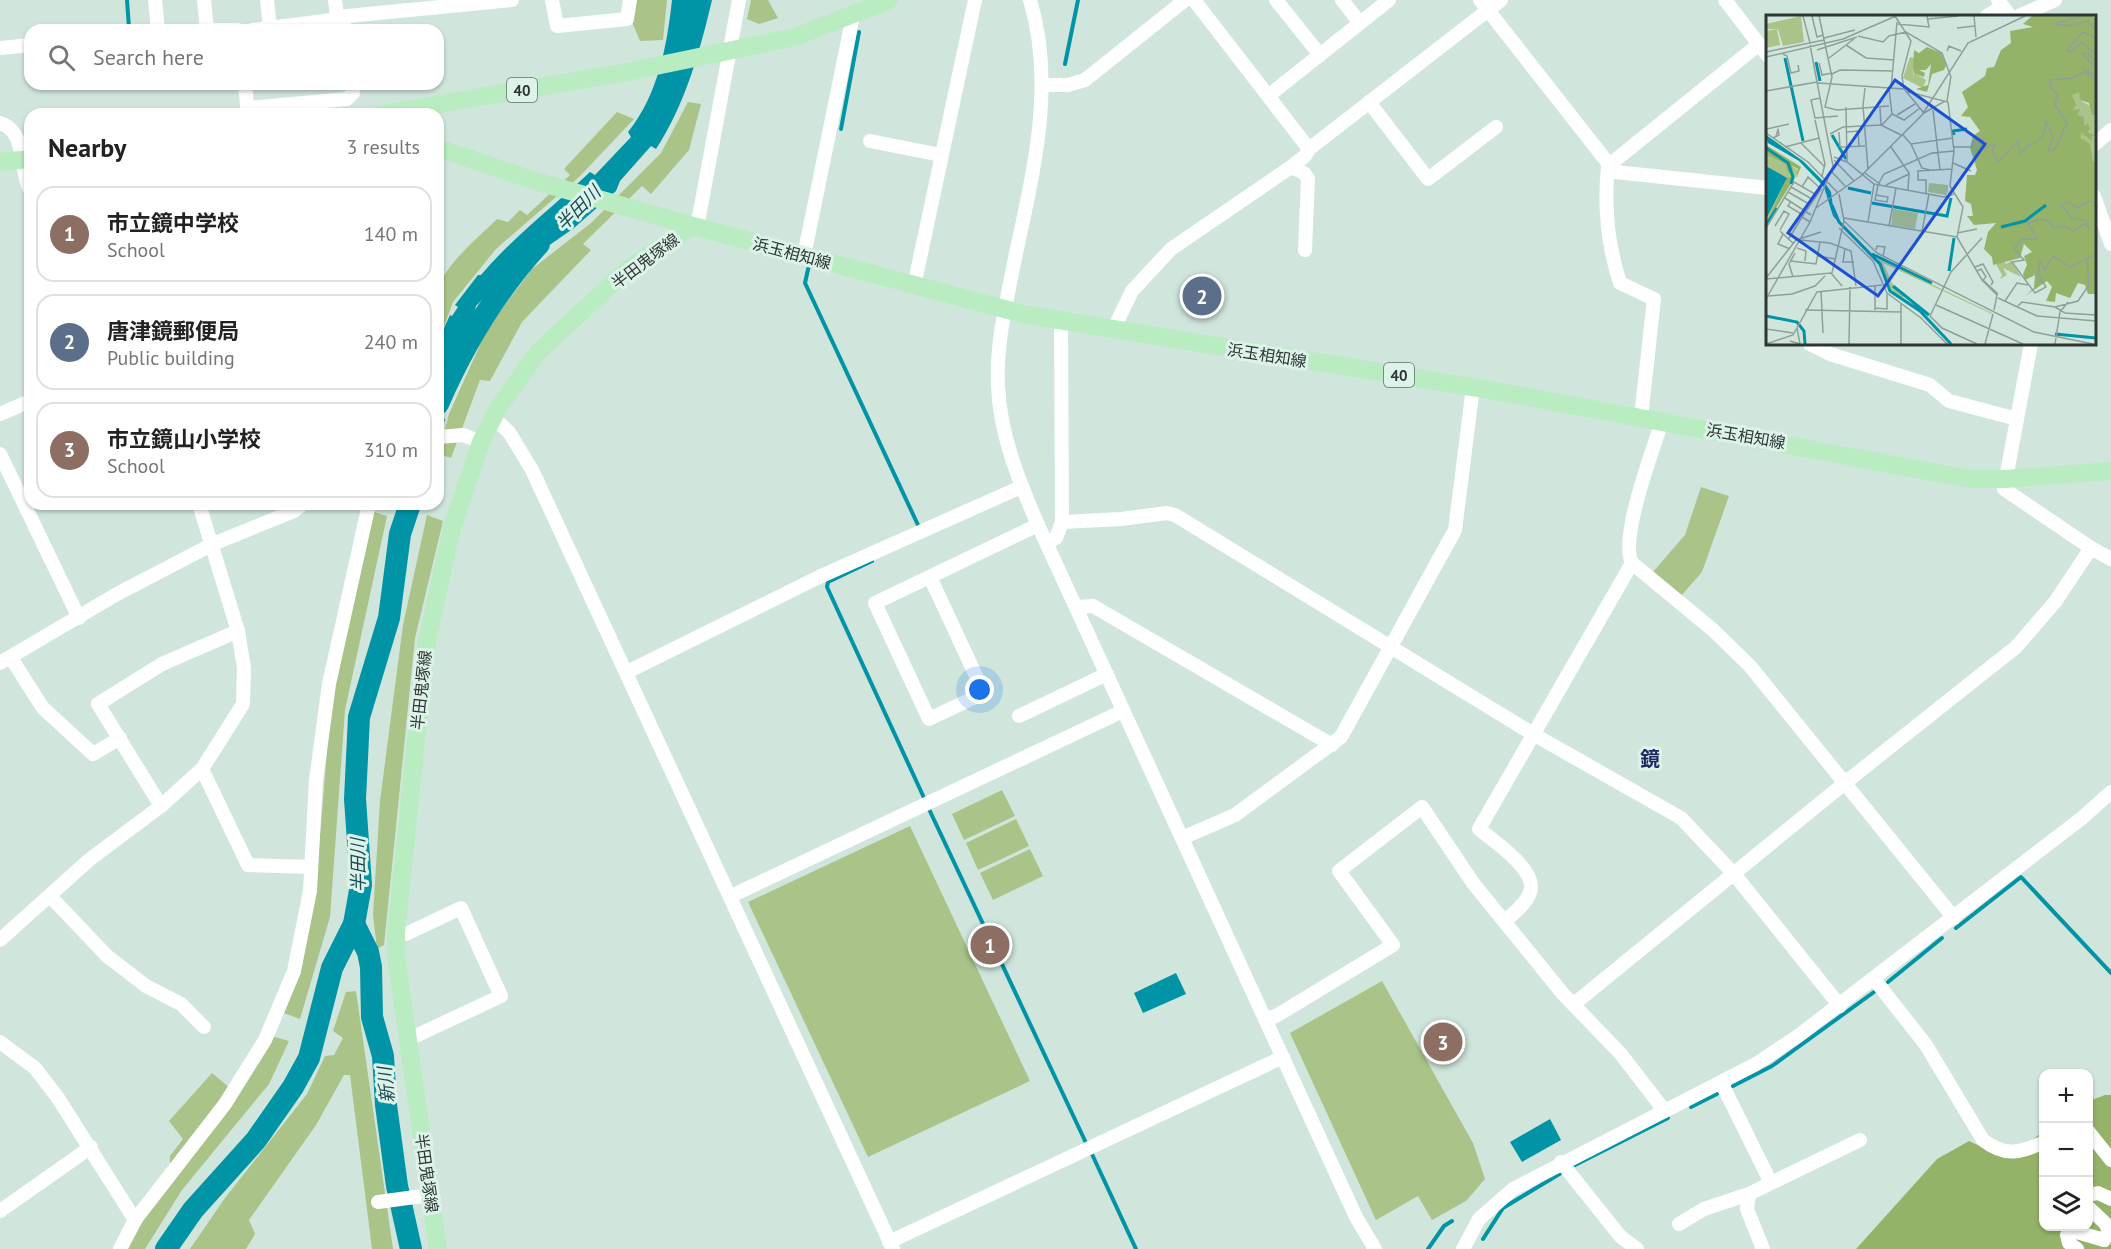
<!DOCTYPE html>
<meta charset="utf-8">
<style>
:root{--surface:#fff;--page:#f2f2f2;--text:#222;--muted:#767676;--line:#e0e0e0;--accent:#7c3aed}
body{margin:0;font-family:"PT Sans","Noto Sans JP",sans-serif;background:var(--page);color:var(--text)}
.controls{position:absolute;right:18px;bottom:18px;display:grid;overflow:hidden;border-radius:12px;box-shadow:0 2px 4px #0004}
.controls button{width:54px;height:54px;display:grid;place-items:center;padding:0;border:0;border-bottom:2px solid var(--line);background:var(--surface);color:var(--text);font:30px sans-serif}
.you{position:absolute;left:980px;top:690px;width:21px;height:21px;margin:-15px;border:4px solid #fff;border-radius:50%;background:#1a73e8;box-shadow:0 0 0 9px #1a73e833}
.badge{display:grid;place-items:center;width:39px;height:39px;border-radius:50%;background:var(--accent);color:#fff;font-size:20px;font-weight:700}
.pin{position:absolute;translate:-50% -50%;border:3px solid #fff;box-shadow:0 2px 6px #0006}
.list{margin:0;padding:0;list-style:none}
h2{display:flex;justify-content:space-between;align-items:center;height:78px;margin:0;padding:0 24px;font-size:26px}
h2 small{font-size:20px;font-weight:400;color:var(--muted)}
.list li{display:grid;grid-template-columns:39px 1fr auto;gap:18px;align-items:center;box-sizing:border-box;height:96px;margin:0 12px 12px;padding:0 12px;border:2px solid var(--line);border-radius:18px}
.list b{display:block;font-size:22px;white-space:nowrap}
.list p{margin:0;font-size:20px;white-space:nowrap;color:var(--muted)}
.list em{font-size:20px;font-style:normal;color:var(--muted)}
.icon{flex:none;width:33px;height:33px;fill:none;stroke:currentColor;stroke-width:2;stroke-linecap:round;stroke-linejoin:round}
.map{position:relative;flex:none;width:2111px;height:1249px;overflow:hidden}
.search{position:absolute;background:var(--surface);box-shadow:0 2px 4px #0004;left:24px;top:24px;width:420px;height:66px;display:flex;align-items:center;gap:15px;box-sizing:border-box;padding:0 21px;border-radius:18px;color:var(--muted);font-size:22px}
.panel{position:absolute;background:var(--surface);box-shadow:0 2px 4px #0004;left:24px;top:108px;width:420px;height:402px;border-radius:18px}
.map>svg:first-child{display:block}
.green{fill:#a9c388}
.forest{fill:#94b369}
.water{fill:#0094a6}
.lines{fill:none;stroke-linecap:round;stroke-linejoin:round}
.stream{stroke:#0094a6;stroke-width:4}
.river{stroke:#0094a6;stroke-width:22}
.minor{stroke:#fff;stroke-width:14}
.major{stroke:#b9ecc1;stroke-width:18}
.labels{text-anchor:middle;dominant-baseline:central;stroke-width:6;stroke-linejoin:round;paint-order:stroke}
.shield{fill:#ddf3ea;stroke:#626f69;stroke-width:1.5}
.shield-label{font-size:15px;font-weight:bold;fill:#2d3632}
.street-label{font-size:16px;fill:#2d3632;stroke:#ddf3ea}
.water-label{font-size:18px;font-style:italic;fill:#194b53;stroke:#ddf3ea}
.quarter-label{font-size:20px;font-weight:bold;fill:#1e2861;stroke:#ddf3ea}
.inset-river{fill:none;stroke:#0094a6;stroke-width:3}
.inset-road{fill:none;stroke:#8fa098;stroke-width:1.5}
.view{fill:#1d4ed8;fill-opacity:0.15;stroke:#1d4ed8;stroke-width:3}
.inset-edge{fill:none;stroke:#2d3632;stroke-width:3}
</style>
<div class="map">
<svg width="2111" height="1249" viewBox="0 0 2111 1249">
<rect width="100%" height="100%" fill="#d0e6dc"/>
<g class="green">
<path d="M635 0H667L663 40 640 41 632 22Z"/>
<path d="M751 0H768L778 18 759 24 747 19Z"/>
<path d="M688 102 701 104 689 150 651 194 642 186 583 244 591 250 522 322 490 381 480 380 451 458 439 454 449 414 488 327 532 269 591 223 661 153Z"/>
<path d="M617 112 634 119 579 177 496 249 453 302 438 343C438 326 434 302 439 286 446 264 481 235 497 219L508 222 520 210 527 215 570 175 564 169Z"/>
<path d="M1701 487 1729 496 1702 572 1680 597 1652 573 1685 535Z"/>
<path d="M374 512 387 516 345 710 330 917 300 1019 284 1013 300 975 315 896 332 691Z"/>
<path d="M427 515 443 521 415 638 384 945 377 949 373 915 380 801 403 625Z"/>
<path d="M1002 790 1015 816 964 840 952 814Z"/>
<path d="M1016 819 1029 846 978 870 966 843Z"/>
<path d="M910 826 1030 1081 868 1157 748 902Z"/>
<path d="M1030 849 1043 876 993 900 980 873Z"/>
<path d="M1382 981 1473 1143 1485 1179 1466 1201 1432 1220 1418 1196 1376 1220 1290 1033Z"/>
<path d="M356 991 393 1249H372L350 1075H344L316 1125 249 1220 255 1234 246 1249H190L225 1198 307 1094 325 1056 334 1055 343 1038 333 1031 346 992Z"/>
<path d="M271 1036 289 1041 269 1084 182 1190 145 1249H128L170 1171V1156L183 1139 169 1121 212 1073 230 1088Z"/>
</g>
<path class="forest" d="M2105 1095H2111V1249H1856L1937 1159 1969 1141 2006 1158 2043 1132 2044 1226H2088L2089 1101Z"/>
<g class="water">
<path d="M672 0H712C700 51 685 105 656 149L651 146 620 181 616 191 574 228 505 276 476 306 468 348 447 389 449 394 440 395V417L445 419 438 445V355L444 341 441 335 450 315 452 316 458 307 455 305 478 275H481C513 237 553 207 590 172L595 175 631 137 628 132C658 95 667 46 672 0Z"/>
<path d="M1176 973 1186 994 1143 1013 1134 993Z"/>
<path d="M1550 1119 1561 1140 1522 1162 1510 1142Z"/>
</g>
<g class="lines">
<g class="stream">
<path d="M127 0 129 28"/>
<path d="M1065 64 1078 0"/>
<path d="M841 129 859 32"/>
<path d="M809 265 805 283 918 525"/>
<path d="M872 561 828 582 827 587 925 800"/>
<path d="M928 807 1087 1145"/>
<path d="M1956 928 2021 877 2111 973"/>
<path d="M1888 982 1942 938"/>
<path d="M1733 1086 1772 1066 1874 992"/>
<path d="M1691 1107 1717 1094"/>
<path d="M1091 1152 1136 1249"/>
<path d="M1575 1165 1668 1118"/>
<path d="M1483 1239 1503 1208 1561 1173"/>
<path d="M1428 1249 1444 1226 1452 1221"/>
</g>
<g class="river">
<path d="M438 404C464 344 495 292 539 244"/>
<path d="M354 924 368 952 371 967 372 1017 383 1056 386 1105 397 1186 411 1249"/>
<path d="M166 1249 193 1210 256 1140 293 1087 309 1058 332 968 354 924 361 885 355 799 359 717 389 618 400 534 410 504"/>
</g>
<g class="minor">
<path d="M155 0 158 30"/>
<path d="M204 0 207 30"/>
<path d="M267 0 270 28"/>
<path d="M335 0 337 17 343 22 346 30"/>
<path d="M552 0 557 26 627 19 630 0"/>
<path d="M1030 0C1058 93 1029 186 1011 278 1004 313 996 350 998 386 1000 435 1019 481 1038 525L1356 1217 1375 1249"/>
<path d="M1194 0 1309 149"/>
<path d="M1276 0 1320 55"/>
<path d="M1342 0 1360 23"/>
<path d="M1480 0 1615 172 1768 188"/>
<path d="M1725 0 1768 56"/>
<path d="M1998 0 2010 16"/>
<path d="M1987 16 2002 7"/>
<path d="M2019 16 2055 0"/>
<path d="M215 30H238"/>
<path d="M252 30 332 20 337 17 512 0"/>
<path d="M0 48 30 45"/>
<path d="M245 84 248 114"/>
<path d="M1043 85H1068L1085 80 1185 0"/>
<path d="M1268 96 1389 0"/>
<path d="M1369 102 1428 179 1496 127"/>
<path d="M248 108 347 99 353 93 352 84"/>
<path d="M0 123C27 131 19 170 30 190"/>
<path d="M870 141 941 155"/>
<path d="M2094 145 2111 130"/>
<path d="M1291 167 1304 173 1308 179 1305 250"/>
<path d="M2094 196 2111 244"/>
<path d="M693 226 699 217 739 0"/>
<path d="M804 256 853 16"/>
<path d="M914 286 975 0"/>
<path d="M1113 330 1132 291 1171 249 1291 167 1305 156 1309 149 1501 0"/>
<path d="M1810 344 1830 354 1930 385 1949 401 2017 419"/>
<path d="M2031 344 2004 489 2091 548 2111 559"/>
<path d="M0 414 30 401"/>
<path d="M492 417 509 432 532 470 893 1249"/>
<path d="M1641 417 1654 299 1620 283C1608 246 1604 205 1608 166L1758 45"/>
<path d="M1662 421C1653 450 1619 539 1632 563L1713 630 1750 666 1954 918"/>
<path d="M438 437 463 435 481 442"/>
<path d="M0 454 79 618"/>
<path d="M1062 522 1121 519 1167 513 1175 515 1533 734 1681 818 1734 874 1840 1006"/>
<path d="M1047 543 1056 538 1062 522 1061 322"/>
<path d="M930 577 984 693 929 719 875 603 1038 525"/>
<path d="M1076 607 1093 606 1332 745"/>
<path d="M11 658 43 708 93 754 120 738"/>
<path d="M0 663 117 594 213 544 294 511 303 504"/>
<path d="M627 672 819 577 1021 487"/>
<path d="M1019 716 1107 674"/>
<path d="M202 769 248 865 311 867"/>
<path d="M161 806 98 704 162 664 238 631"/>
<path d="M1182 838 1235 815 1341 737 1455 530 1473 387"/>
<path d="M50 896 107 956 146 986 181 1004 204 1027"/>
<path d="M731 896 1123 711"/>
<path d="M1506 920C1514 913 1531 900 1531 887 1532 867 1494 841 1479 829L1632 563"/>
<path d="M396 933 406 934 461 908 501 996 407 1040"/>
<path d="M0 940 89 860 161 806 202 769 243 704 244 668 238 631 199 504"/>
<path d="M1874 979 1926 1045 1983 1140C2005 1157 2020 1153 2044 1142"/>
<path d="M1574 1004 1846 782 2016 647 2055 602 2091 548"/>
<path d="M1265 1019 1276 1016 1393 945 1339 871 1422 807 1473 883 1563 994 1620 1053 1664 1110"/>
<path d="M0 1042 35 1068 58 1098 135 1220"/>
<path d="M1721 1082 1771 1183 1749 1194 1747 1209 1763 1249"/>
<path d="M2088 1131 2111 1160"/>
<path d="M1561 1162 1620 1236 1637 1249"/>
<path d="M1771 1183 1860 1140"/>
<path d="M2088 1195 2098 1193 2111 1199"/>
<path d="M378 1202 430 1195"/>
<path d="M0 1211 91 1147"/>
<path d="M1679 1224 1704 1209 1749 1194"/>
<path d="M889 1242 1283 1057"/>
<path d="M120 1249 135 1220 225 1104 265 1040 294 971 310 891 316 780 329 684 369 504"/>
<path d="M1463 1249 1479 1219 1513 1189 1756 1064 1798 1036 2082 818 2111 792"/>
<path d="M2077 1249 2069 1243 2067 1235 2077 1232 2104 1240 2109 1230 2105 1223 2088 1207"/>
</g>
<g class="major">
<path d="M381 114 627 72 795 37 889 0"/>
<path d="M438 148 535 181 693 226 1027 315 1484 389 1970 479H2005L2111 471"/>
<path d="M0 162 30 159"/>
<path d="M438 1249 396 957V933L426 646 452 528 481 442 498 408 539 351 628 269 693 226"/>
</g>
</g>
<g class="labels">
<g class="shield">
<rect x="507" y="78" width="30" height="24" rx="4.5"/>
<rect x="1384" y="363" width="30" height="24" rx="4.5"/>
</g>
<g class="shield-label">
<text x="522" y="90">40</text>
<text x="1399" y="375">40</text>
</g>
<g class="street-label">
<text transform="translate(792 253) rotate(15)">浜玉相知線</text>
<text transform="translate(645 261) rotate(-37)">半田鬼塚線</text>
<text transform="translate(1267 355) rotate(9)">浜玉相知線</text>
<text transform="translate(1746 436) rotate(10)">浜玉相知線</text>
<text transform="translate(421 690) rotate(-84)">半田鬼塚線</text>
<text transform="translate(427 1173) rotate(82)">半田鬼塚線</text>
</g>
<g class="water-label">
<text transform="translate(578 208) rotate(-45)">半田川</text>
<text transform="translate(358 865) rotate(-91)">半田川</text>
<text transform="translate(386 1085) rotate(-96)">新川</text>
</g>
<g class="quarter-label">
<text x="1650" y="759">鏡</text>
</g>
</g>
<g transform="translate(1766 15)">
<rect width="330" height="330" fill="#d0e6dc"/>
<path d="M35 1 38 27 17 31 12 14H0V9ZM11 14 14 30 0 33V16ZM144 42 148 43 147 63 148 57 160 65 157 73 137 63ZM308 75 313 76 315 86 330 94V149L326 150 300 82ZM0 134 33 156 0 209ZM163 168 182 170V176L180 180 162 177ZM127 194 152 198 149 214 125 210ZM111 243 226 298V299L117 248 129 274 138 282H133L125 274ZM238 246 240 249 245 246 255 262 237 253 241 260 234 264 236 260 230 249Z" fill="#a9c388"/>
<path d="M266 1H327L330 4V100H326L323 88 314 85 313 77 306 80 310 90 307 95 314 94 311 100 318 102V111L322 109 324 114 321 117 330 121H326V126L315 117V123L324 129 327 147 330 145V279H322L319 270 312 268 304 283 290 278 289 287 280 286 286 272 281 266 259 281 268 273 269 260 259 265 257 259 261 250 258 241 266 237 258 229 254 243 227 250 226 242 218 234 222 217 230 208 208 210 201 201H207L205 189 199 186 201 160H209L211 155 204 133 207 121 214 116 204 102 195 101 202 92 196 77 219 61 221 53 228 52 235 35 245 28 244 16 267 12 257 9ZM161 32 175 38 180 50 178 55 166 59 161 77 150 74 162 70 165 49 160 55H153L159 58 158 62 148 58 147 52 148 35 153 38ZM0 130 35 152 30 164 32 154 26 151 27 158H22L20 149 0 139ZM26 162V166L0 209 21 163Z" fill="#94b369"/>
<path d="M0 120 37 146 59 168 65 177 68 199 76 211 67 201 58 172 33 146 2 128ZM0 151 21 163 0 204Z" fill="#0094a6"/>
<path class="inset-river" d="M19 43 37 126M50 47 54 66M66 120 80 144M188 120 187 116 201 114M0 133 22 148 27 162 25 169M82 173 105 178M106 188 181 201 185 183M66 190 73 207 114 249 124 276 154 296 185 329M0 210 11 193M235 212 259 206 280 190M106 239 166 268M183 256 188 223M127 271 163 300M0 301 31 307 38 316 39 329M289 319 330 323"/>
<path class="inset-road" d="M37 1 44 28M46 1 51 22 57 20M53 1 66 62 59 92 71 95 123 91M129 1 145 26 136 61 138 74 158 98 179 86M208 1 210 22M315 1 289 9 306 11 322 6 330 16M162 4 192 1M132 9 163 12 161 1M191 13 209 11M92 21 117 27 123 21 140 17 176 38 185 62M58 23 89 15M330 23 317 17 301 35 304 37 316 27 330 40M80 30 100 43 128 45M51 35 91 22M181 36 183 31 195 36M0 37 58 25M17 39 21 41 25 58 33 56 32 50M0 42 77 24 130 1M63 43 88 24M330 47 322 38 316 39 330 53M53 48 56 60 66 58M0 50V83M66 59 74 55 127 56M330 61 317 54 330 66M52 68 138 74M99 73 97 91 102 154M123 74 126 99 138 105 154 93M125 74 131 7M0 76 51 67M139 76 182 87 188 136 184 171 197 192 191 222 216 265 231 280 228 295M54 83 45 85 49 103 72 101M181 86 185 61M80 92 81 147M114 93 115 110 135 120M167 95 174 155M131 100 149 89M49 105 59 149 56 161M1 114 23 109M73 117 74 132 99 131M81 117 92 116 93 131M0 118 42 147 72 178M64 119 77 112 116 110 126 99M136 119 145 129 187 123M7 123 13 120 12 115 10 121M35 128 59 152M145 129 156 153 164 155M19 132 53 123M125 132 143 158 142 175M187 132H205L208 125 217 123 214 128 219 133 229 130 226 135 232 147 252 126 254 140 262 130 269 128 277 121 280 107 287 123 282 136 289 134 301 108 289 90 292 79 285 73 284 65 307 63 318 57M68 142 81 147 108 169 178 182 188 179M68 145 88 166M187 148 205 156M66 157 80 172M99 158 114 169M113 168 118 159 166 138 188 136M120 170 143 159M25 172 46 184M36 172 42 162 55 174 36 202 44 207M22 177 43 189M160 178V165H152V156L186 154M73 179 78 206 111 238 268 317 327 329M110 180 122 182 121 187 109 185 112 170M19 183 45 200M25 186 22 191 37 200M330 188 323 186 311 193 303 187 295 190 307 204 320 205 323 213 318 209 307 216 300 211 288 213 283 206 275 204 262 208 271 224H256L248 234 258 245 246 247 269 278 280 272 272 260 274 246 279 255 287 241 304 252 330 239M50 193 95 161 156 100 202 28 259 1M78 203 191 222M102 207 108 169M9 211 18 196 23 199 14 215M123 211 130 173M0 213 28 167 49 179M73 213 107 246 121 278 155 303 181 329M14 216 28 229M156 217 163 179M191 218 211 214M17 219 12 229 24 234M22 225 36 202M34 225 64 228 85 236 90 271M31 233 40 236 39 246M79 233 77 247H88M110 235 111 231 119 232 117 241M51 241 70 244M25 246 50 249 54 227M209 252 217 249 227 267 225 270M211 256 215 254 220 262 217 265M66 258 78 206M27 262 23 249 29 238M0 263 30 225 55 217M0 264 65 258 76 271M217 265 232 279M55 276 57 318M2 281 26 279 49 271 59 261M232 283 271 301 330 306M0 284 44 207 67 151 44 30M239 286 251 268 262 270M170 290 257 329M251 292 256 287 289 292 312 286 323 270 321 244M289 292 299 298 330 300M109 293 121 294V278M39 295 135 297M109 295V270M0 314 27 318M24 326 34 329 31 313M0 329 27 320 51 277 116 270M83 329 84 272M135 329V289M211 329 176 313 164 301 185 257 216 223M219 329 227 299M289 329 294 297 302 287"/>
<path class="view" d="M129 65 219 129 112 281 22 218Z"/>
<rect width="330" height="330" class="inset-edge"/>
</g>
</svg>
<div class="controls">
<button>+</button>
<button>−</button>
<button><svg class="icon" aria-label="layers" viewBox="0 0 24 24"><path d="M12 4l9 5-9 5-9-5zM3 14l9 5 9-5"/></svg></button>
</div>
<div class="you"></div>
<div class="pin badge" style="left:990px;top:945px;background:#8d6e63">1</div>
<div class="pin badge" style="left:1202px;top:296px;background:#5c6f8a">2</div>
<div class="pin badge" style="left:1443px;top:1042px;background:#8d6e63">3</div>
<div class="search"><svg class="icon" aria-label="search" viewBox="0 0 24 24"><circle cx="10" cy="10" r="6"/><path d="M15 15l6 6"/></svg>Search here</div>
<section class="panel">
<h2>Nearby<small>3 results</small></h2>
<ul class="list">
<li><span class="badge" style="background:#8d6e63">1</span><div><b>市立鏡中学校</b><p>School</p></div><em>140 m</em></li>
<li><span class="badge" style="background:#5c6f8a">2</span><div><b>唐津鏡郵便局</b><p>Public building</p></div><em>240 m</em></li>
<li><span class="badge" style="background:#8d6e63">3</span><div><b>市立鏡山小学校</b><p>School</p></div><em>310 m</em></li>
</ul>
</section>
</div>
